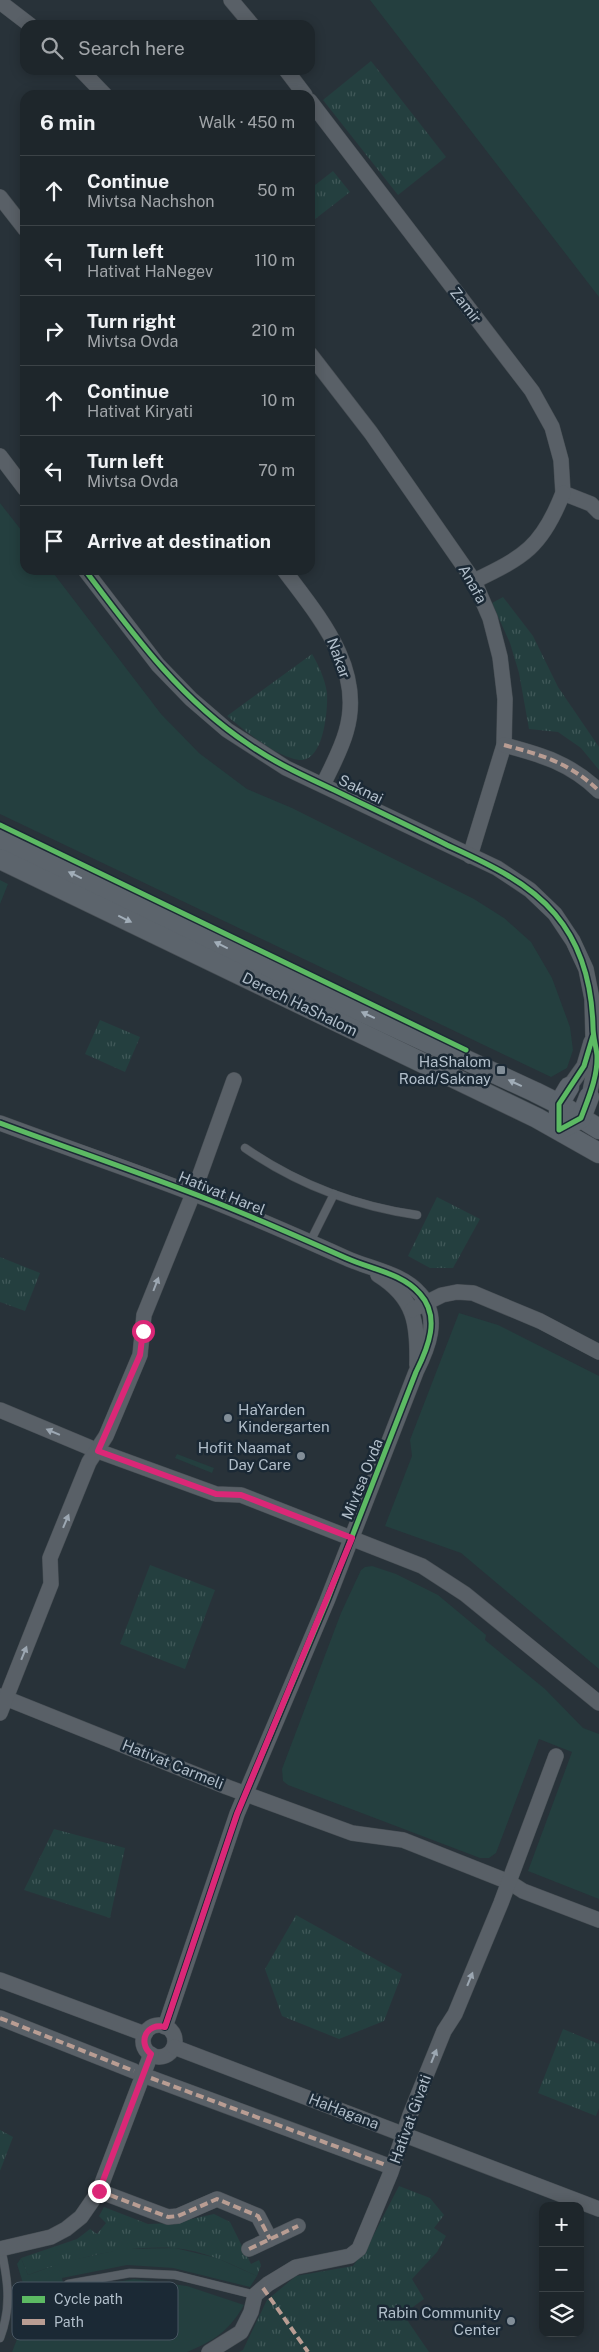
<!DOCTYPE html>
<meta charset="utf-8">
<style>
:root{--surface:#1e262b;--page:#262e33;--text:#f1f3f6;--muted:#a1a5a9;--line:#3c4347}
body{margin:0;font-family:"Public Sans",sans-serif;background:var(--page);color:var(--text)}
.controls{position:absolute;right:15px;bottom:15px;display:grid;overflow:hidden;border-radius:10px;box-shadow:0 2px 12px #0003}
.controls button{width:45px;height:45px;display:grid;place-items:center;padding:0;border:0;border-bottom:1px solid var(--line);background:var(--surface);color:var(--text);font:25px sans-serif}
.stop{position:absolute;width:15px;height:15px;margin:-11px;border:4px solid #db2777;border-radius:50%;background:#fff}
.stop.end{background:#db2777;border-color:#fff;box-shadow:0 1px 5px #0008}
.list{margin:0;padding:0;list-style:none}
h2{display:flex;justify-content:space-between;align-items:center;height:65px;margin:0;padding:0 20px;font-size:21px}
h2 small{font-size:16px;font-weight:400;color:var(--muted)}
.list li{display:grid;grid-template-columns:32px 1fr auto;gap:15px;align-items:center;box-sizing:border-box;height:70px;padding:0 20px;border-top:1px solid var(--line)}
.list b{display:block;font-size:19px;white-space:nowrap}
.list p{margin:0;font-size:16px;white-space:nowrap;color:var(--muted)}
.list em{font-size:16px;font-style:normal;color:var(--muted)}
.icon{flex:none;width:28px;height:28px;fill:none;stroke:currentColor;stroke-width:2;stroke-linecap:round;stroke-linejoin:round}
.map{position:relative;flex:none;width:599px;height:2352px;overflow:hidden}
.search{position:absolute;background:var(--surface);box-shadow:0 2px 12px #0003;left:20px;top:20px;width:295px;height:55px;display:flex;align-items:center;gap:12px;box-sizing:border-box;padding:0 18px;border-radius:15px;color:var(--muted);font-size:19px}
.panel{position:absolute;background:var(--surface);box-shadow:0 2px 12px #0003;left:20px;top:90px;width:295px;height:485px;border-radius:15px}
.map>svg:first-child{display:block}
.grass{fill:#243f3f}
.park{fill:url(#park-tufts)}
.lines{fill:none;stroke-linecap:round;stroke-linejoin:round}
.lane-casing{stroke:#474e54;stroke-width:9}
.street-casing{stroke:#474e54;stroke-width:16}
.secondary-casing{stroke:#474e54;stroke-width:21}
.lane{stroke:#596067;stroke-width:8}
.street{stroke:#596067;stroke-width:15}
.secondary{stroke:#5c646c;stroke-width:20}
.quiet{stroke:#b99d93;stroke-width:4;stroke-dasharray:8 4;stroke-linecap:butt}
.cycleway-casing{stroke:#1b2935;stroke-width:8}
.cycleway{stroke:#5cba63;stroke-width:5}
.oneway{fill:#a1adb8}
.oneway2{fill:#9ca7b2}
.route{stroke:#db2777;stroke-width:6}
.poi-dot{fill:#828e98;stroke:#1b2935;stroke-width:2}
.labels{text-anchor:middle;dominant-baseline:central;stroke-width:5;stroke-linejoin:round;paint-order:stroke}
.street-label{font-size:15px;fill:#b2bfcb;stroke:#1b2935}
.poi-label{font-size:15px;fill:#b2bfcb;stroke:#1b2935;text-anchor:end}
.key{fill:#1b2935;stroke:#485662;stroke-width:1}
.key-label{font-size:14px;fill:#b2bfcb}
</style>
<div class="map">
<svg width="599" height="2352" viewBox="0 0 599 2352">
<defs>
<pattern id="park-tufts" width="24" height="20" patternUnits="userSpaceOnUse" patternTransform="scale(1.25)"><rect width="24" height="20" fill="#243f3f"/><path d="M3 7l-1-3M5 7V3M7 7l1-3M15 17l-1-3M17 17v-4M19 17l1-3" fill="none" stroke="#415959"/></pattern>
</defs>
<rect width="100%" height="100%" fill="#283239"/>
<g class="grass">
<path d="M370 0H599V297Z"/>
<path d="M0 503 25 535V570H51L161 714 199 753 247 789 292 808 474 899 504 918 531 942 552 978 570 1027 573 1050 567 1068 551 1077 0 814Z"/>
<path d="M0 880 8 884 0 904Z"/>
<path d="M459 1313 498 1325 599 1376V1669L461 1553 385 1526 412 1456 410 1440Z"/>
<path d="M177 1454 214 1468 212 1473 175 1458Z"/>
<path d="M372 1566 396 1574 438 1595 486 1635 485 1640 545 1689 583 1728 599 1734V1899L528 1871 572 1752 539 1739 496 1853 489 1858H480L288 1785 283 1781 282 1769 341 1613 361 1570 365 1567Z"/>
<path d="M175 2248 217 2258 257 2276 250 2287 173 2268 127 2265 62 2278 65 2291 134 2279 187 2286 244 2305C230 2330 214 2341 187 2352H12L30 2306 17 2264 21 2258 28 2275 67 2261 122 2249Z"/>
</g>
<g class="park">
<path d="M371 61 446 157 398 195 323 100Z"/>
<path d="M333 171 350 192 310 223V189Z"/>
<path d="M503 597 533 636 558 687 599 747V770L581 748 558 732 529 729 519 673 510 643 492 603Z"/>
<path d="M312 654C319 666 325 679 327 693 328 709 324 759 302 760 280 760 244 730 227 716Z"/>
<path d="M100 1020 140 1037 125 1072 85 1054Z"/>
<path d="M437 1197 480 1219 453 1268H430L408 1256Z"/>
<path d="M0 1257 40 1273 25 1311 0 1302Z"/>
<path d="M150 1565 215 1590 185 1669 120 1644Z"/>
<path d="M54 1829 125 1848 110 1918 24 1890Z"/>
<path d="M296 1915 402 1974 384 2021 339 2039 282 2016 265 1969Z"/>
<path d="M563 2029 599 2044V2108L596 2116 538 2093Z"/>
<path d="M0 2130 13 2137 0 2171Z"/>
<path d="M399 2186 430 2198 444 2215 434 2228 446 2236 437 2252 412 2279 424 2299 403 2314 429 2352H239L243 2350 267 2300 296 2276 353 2266 371 2240Z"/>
<path d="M104 2207 148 2224 173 2223 214 2214 230 2222 251 2264 259 2260 261 2265 257 2276C231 2264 203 2250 174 2248 123 2245 75 2258 28 2275L21 2258 77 2239 90 2229 97 2234 106 2223 99 2216Z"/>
</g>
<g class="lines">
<defs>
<g id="lane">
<path d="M245 1148C297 1184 355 1206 417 1215"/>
<path d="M310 1242 334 1194"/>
<path d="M68 2284 130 2273 175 2275 255 2295"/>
<path d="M0 2338C12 2306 8 2281 1 2248"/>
</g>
<g id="street">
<path d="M231 0 252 25"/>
<path d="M0 2 30 25"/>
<path d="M81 70 105 95"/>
<path d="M286 70 305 95"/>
<path d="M310 101 532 391 552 427 561 460 563 493 591 504 599 512"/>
<path d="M0 197 25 229"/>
<path d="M310 354 371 433 474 581 490 618 500 657 505 699 504 745 470 856"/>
<path d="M0 456 25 489"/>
<path d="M85 570 158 665 191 699 227 730 286 768 497 868 530 890 555 914 573 941 586 969 592 999 593 1036 597 1055 589 1097"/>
<path d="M284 570C319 617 365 669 346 732 341 750 331 768 323 785"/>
<path d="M474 581C524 557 542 547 563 493"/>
<path d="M504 745C542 755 570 763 599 791"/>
<path d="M569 1087 584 1066 591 1042"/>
<path d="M0 1123C70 1149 141 1173 210 1200 256 1218 301 1238 346 1258 370 1269 402 1273 420 1294 441 1317 428 1348 416 1372L327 1601 237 1814 165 2027"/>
<path d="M378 1275C415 1298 418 1324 417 1365"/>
<path d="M412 1310 442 1295 457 1292 473 1293 540 1321 599 1352"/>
<path d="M0 1410 98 1451 216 1494 241 1495 422 1566 465 1594 599 1703"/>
<path d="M0 1696 227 1787 352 1833 403 1840 509 1882 523 1891 599 1920"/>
<path d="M0 1713 51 1584 50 1558 89 1462 106 1436 140 1355 144 1315 193 1194 234 1080"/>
<path d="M0 1980 145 2034"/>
<path d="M0 2018 134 2071"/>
<circle cx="159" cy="2041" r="16"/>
<path d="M174 2047 599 2209"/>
<path d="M151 2078 386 2165"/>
<path d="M99 2191 168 2217 178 2216 217 2199 258 2216 270 2239"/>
<path d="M0 2249 51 2237 66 2229 81 2217 99 2191 151 2054"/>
<path d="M249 2249 298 2226"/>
<path d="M209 2352 241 2332 251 2312 255 2295 268 2284 296 2267 350 2256 359 2249 391 2172 410 2115 444 2031 455 2014 501 1903 556 1756"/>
</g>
<g id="secondary">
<path d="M0 838 280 974 535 1092 559 1104 599 1129"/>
<path d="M0 859 537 1118 599 1153"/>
<path d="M569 1087 559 1104V1130L581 1118 589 1097"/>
</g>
</defs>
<use href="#lane" class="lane-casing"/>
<use href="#street" class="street-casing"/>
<use href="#secondary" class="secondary-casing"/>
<use href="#lane" class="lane"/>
<use href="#street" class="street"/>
<use href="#secondary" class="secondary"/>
<g class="quiet">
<path d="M504 745C542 755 570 763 599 791"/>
<path d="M0 2018 134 2071"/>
<path d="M151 2078 386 2165"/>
<path d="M99 2191 168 2217 178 2216 217 2199 258 2216 270 2239"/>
<path d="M249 2249 298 2226"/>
<path d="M263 2288 308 2352"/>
</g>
<defs>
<g id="cycleway">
<path d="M85 570C133 634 180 699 248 744 275 763 304 776 334 790 371 808 409 826 447 845 486 863 527 881 555 914 583 947 592 986 593 1027 593 1037 596 1046 597 1055 598 1077 588 1099 581 1118L559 1130V1104L584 1066 593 1036"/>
<path d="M0 825 466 1050"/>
<path d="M0 1123C70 1149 141 1173 210 1200 256 1218 301 1238 346 1258 370 1269 402 1273 420 1294 441 1317 428 1348 416 1372L327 1601 237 1814 165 2027"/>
</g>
</defs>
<use href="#cycleway" class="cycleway-casing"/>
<use href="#cycleway" class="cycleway"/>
</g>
<defs><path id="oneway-solid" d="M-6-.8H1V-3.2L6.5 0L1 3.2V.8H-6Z" transform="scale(1.25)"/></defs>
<g class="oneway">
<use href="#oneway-solid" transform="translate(75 875) rotate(-154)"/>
<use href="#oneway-solid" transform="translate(125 919) rotate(26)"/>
<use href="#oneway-solid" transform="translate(221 945) rotate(-154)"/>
<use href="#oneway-solid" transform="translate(368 1015) rotate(-155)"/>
<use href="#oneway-solid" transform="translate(515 1083) rotate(-155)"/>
</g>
<g class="oneway2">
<use href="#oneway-solid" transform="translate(156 1284) rotate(-69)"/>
<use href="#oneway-solid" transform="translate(53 1432) rotate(-157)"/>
<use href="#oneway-solid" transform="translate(66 1521) rotate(-67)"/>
<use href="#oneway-solid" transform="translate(24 1653) rotate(-68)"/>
<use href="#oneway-solid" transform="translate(470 1979) rotate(-68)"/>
<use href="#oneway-solid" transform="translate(434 2056) rotate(-68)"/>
</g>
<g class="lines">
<path class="route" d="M99 2191 151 2054C137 2042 147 2022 165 2027L237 1814 352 1538 241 1495 216 1494 98 1451 140 1355 143 1331"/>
</g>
<g class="poi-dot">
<rect x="496" y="1065" width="10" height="10" rx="2.5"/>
<circle cx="228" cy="1418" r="5"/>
<circle cx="301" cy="1456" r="5"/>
<circle cx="511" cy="2321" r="5"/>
</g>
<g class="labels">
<g class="street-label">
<text transform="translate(466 305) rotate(52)">Zamir</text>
<text transform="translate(473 584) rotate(61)">Anafa</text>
<text transform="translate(339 658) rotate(70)">Nakar</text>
<text transform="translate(361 789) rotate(26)">Saknai</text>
<text transform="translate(300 1004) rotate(26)">Derech HaShalom</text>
<text transform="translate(222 1193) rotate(22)">Hativat Harel</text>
<text transform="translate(362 1479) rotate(-68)">Mivtsa Ovda</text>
<text transform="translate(173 1764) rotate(22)">Hativat Carmeli</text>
<text transform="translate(344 2111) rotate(21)">HaHagana</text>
<text transform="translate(410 2119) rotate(-70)">Hativat Givati</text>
</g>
<g class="poi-label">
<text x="491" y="1061">HaShalom<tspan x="491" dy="17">Road/Saknay</tspan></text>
<text x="238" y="1409" text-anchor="start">HaYarden<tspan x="238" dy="17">Kindergarten</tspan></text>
<text x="291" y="1447">Hofit Naamat<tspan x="291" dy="17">Day Care</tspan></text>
<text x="501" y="2312">Rabin Community<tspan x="501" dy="17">Center</tspan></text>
</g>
</g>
<rect x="12" y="2282" width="166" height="58" rx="8" class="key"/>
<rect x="22" y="2296" width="23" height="7" fill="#5cba63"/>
<rect x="22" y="2319" width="23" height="6" fill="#b99d93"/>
<g class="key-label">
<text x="54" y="2304">Cycle path</text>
<text x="54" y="2327">Path</text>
</g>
</svg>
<div class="controls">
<button>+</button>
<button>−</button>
<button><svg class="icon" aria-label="layers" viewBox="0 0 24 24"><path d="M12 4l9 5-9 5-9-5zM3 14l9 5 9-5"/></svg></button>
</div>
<div class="stop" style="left:143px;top:1331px"></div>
<div class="stop end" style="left:99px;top:2191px"></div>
<div class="search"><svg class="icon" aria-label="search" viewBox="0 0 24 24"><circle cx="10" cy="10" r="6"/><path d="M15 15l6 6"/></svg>Search here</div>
<section class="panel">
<h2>6 min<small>Walk · 450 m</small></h2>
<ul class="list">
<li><svg class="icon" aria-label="ahead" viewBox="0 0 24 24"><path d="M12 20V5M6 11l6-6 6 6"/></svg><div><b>Continue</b><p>Mivtsa Nachshon</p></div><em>50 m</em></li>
<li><svg class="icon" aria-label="left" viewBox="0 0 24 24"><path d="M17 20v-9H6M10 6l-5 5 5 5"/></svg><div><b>Turn left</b><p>Hativat HaNegev</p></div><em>110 m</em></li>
<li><svg class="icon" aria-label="right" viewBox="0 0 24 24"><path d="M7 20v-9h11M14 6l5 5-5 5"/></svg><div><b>Turn right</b><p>Mivtsa Ovda</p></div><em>210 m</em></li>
<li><svg class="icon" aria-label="ahead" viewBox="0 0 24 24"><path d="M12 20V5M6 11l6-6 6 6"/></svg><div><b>Continue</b><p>Hativat Kiryati</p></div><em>10 m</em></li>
<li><svg class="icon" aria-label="left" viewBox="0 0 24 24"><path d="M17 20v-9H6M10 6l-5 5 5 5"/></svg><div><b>Turn left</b><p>Mivtsa Ovda</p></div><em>70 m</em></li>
<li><svg class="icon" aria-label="arrive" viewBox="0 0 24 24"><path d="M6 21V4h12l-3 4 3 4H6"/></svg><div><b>Arrive at destination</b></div></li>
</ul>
</section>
</div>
